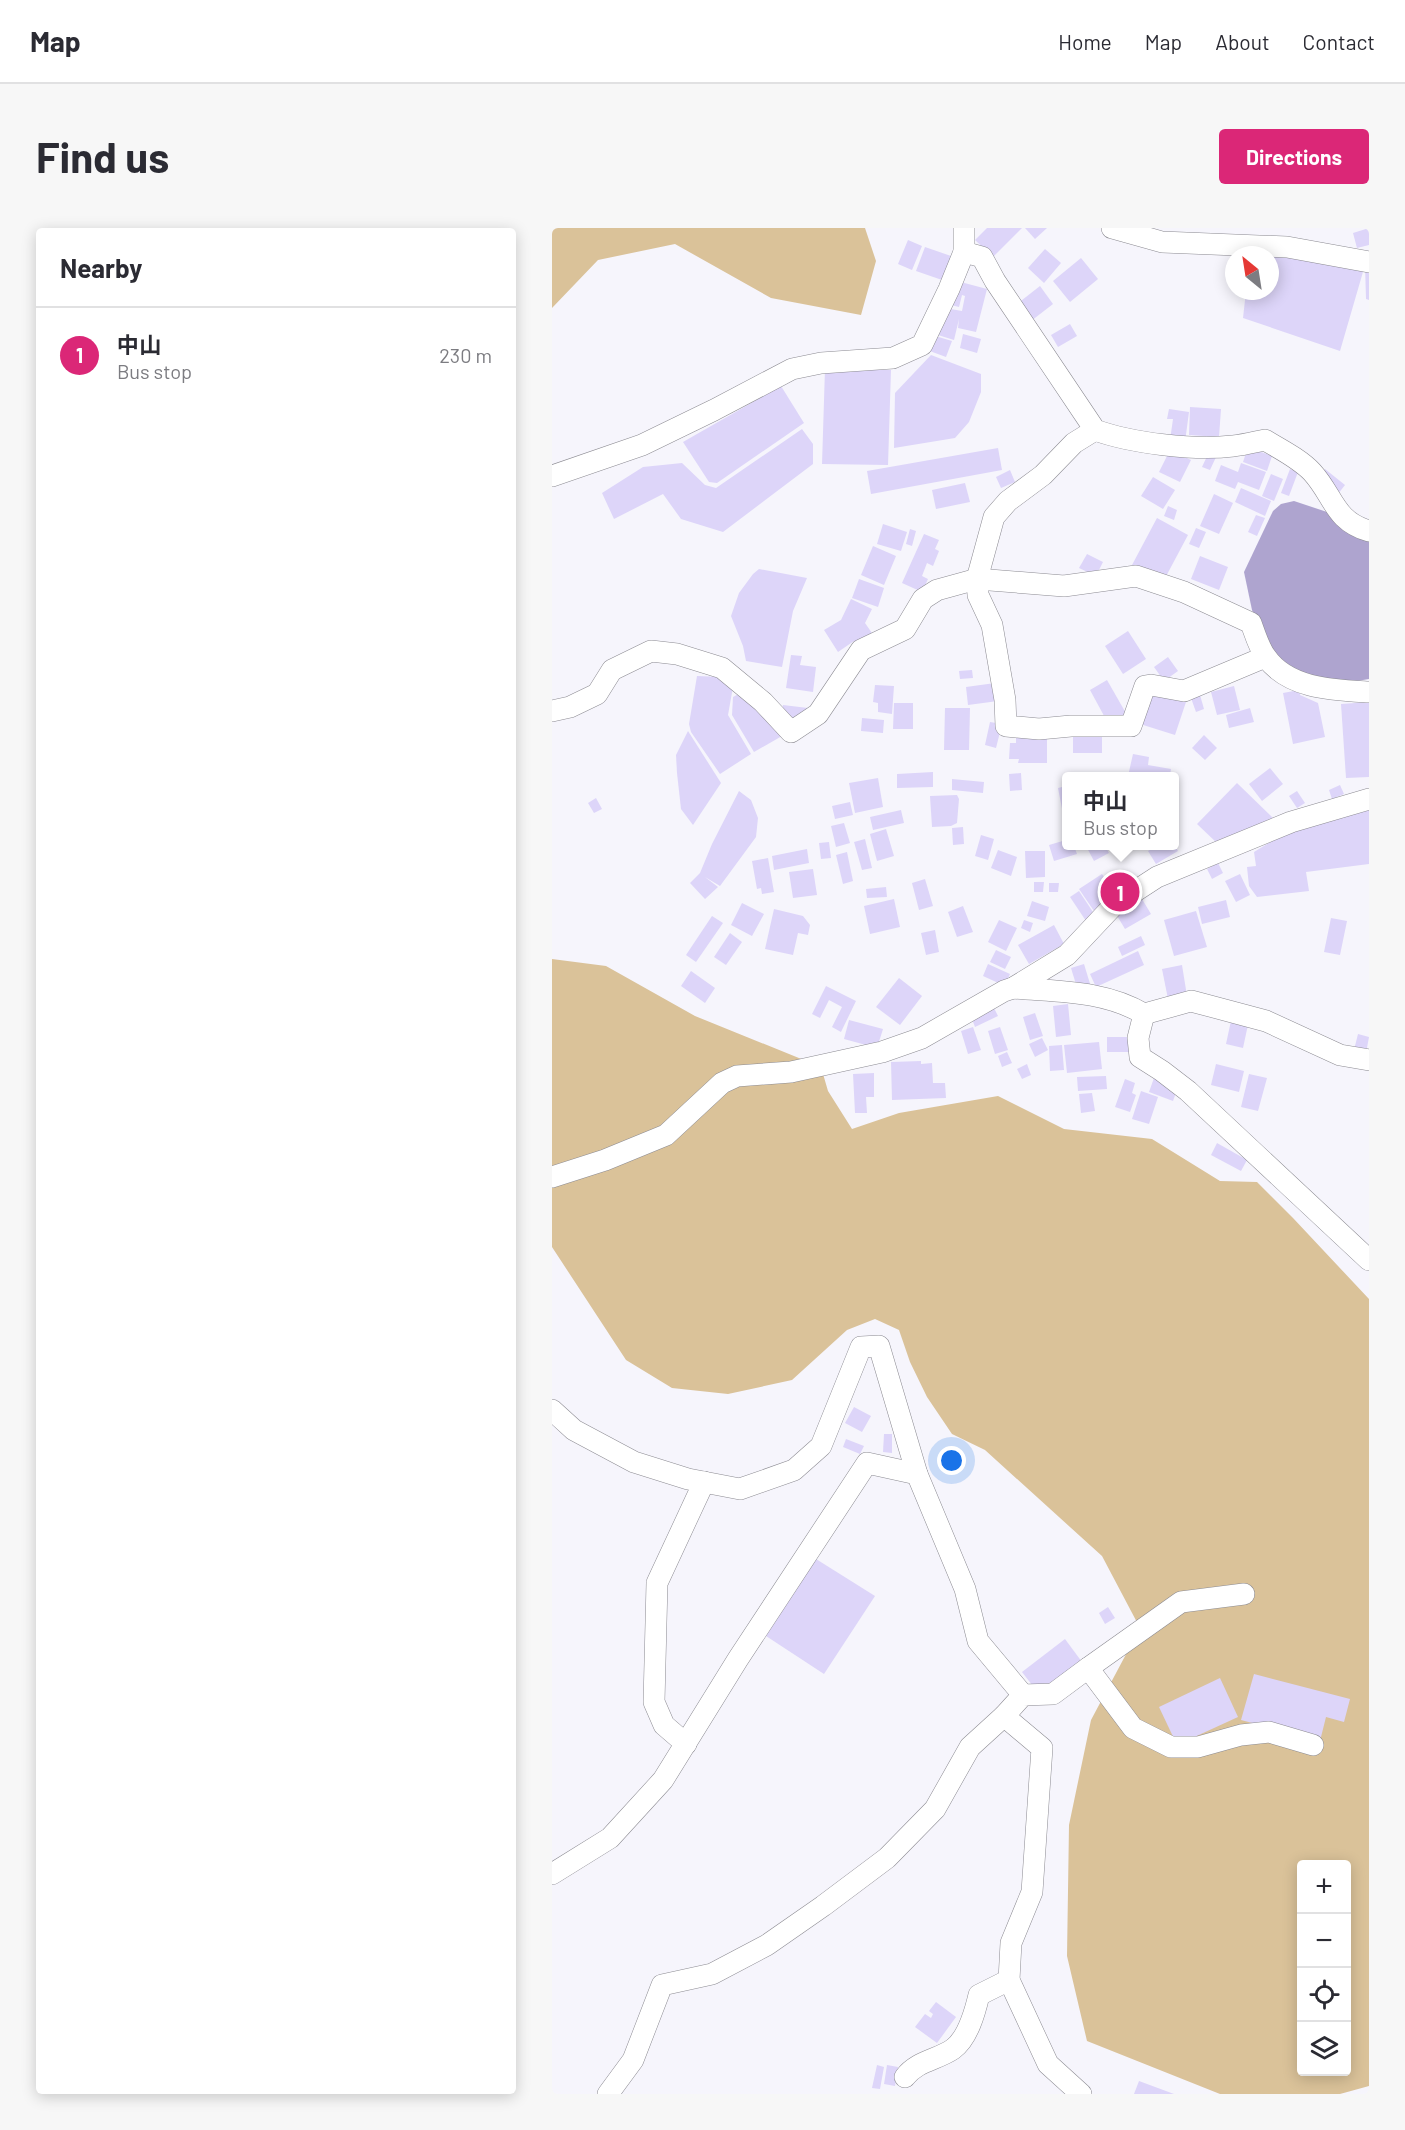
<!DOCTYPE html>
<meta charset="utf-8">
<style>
:root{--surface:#fff;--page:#f7f7f7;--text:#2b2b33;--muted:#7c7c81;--line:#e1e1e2;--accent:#db2777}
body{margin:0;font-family:Barlow,"Noto Sans JP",sans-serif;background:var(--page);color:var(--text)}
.controls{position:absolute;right:18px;bottom:18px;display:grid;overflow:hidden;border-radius:6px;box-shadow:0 3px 15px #0003}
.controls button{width:54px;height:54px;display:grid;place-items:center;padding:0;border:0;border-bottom:2px solid var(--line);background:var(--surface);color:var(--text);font:30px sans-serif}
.compass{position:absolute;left:673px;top:18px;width:54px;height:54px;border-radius:50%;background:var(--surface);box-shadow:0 3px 15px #0003;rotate:330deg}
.you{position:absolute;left:400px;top:1233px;width:21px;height:21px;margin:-15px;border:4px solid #fff;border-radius:50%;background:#1a73e8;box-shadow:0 0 0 9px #1a73e833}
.badge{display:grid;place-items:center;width:39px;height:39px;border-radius:50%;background:var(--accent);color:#fff;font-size:20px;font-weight:700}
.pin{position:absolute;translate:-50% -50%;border:3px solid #fff;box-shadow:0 2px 6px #0006}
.popup{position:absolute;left:510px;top:544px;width:117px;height:78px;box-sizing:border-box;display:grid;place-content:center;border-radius:6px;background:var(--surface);filter:drop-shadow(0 2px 4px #0005);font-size:20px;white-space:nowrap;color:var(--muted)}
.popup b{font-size:22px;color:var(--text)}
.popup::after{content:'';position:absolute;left:50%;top:100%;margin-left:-12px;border:12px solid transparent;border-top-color:var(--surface)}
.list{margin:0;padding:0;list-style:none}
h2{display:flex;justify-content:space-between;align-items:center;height:78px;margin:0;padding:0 24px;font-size:26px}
h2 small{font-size:20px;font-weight:400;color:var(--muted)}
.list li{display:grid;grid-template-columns:39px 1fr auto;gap:18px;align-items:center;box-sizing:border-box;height:96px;padding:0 24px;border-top:2px solid var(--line)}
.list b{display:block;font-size:22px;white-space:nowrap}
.list p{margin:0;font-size:20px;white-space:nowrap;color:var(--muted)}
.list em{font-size:20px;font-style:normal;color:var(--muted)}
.icon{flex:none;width:33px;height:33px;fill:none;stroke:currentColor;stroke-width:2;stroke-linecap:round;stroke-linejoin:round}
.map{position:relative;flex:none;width:817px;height:1866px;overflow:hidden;border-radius:6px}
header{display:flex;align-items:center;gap:36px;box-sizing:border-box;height:84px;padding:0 30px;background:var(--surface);border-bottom:2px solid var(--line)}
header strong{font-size:28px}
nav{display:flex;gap:33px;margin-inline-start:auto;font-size:21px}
.intro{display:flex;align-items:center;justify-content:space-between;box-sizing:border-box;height:144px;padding:0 36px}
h1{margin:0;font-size:42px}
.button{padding:15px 27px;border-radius:6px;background:var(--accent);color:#fff;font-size:21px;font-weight:700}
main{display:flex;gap:36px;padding:0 36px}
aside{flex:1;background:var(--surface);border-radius:6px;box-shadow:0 3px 15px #0003}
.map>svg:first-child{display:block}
.forest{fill:#dac299;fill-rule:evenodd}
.water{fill:#aea4cf}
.building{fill:#ddd5f9}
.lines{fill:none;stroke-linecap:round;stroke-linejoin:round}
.minor-casing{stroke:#8c8b92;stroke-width:22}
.minor{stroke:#fff;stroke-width:21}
</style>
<header>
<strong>Map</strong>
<nav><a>Home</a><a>Map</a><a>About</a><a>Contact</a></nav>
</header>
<div class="intro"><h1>Find us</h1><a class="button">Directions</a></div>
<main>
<aside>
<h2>Nearby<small></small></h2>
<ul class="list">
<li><span class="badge">1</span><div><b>中山</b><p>Bus stop</p></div><em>230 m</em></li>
</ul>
</aside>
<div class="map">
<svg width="817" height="1866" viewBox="0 0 817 1866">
<rect width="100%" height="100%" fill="#f6f5fc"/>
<g class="forest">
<path d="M0 0H313L324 33 309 87 219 70 123 16 46 32 0 80Z"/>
<path d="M0 731 54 738 143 788 269 839 276 863 300 901 347 885 446 868 512 901 600 911 668 953 705 954 741 990 817 1071V1858L788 1866H668L535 1813 515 1728 517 1597 539 1492 588 1400 550 1328 433 1222 400 1206 375 1169 358 1134 347 1102 323 1091 295 1102 240 1152 176 1166 120 1160 74 1132 0 1019ZM750 1636H794V1844H750Z"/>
</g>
<path class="water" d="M742 273 781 286 817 311V451L799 454 740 446 719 425 700 382 692 344 721 283 729 276Z"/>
<g class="building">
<path d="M435 0H470L441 29 423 12Z"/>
<path d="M473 0H495L483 11Z"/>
<path d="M817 0V17L805 20 801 5Z"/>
<path d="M356 12 370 18 360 42 346 36Z"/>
<path d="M373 19 399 28 390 52 364 43Z"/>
<path d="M493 21 509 35 492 55 476 40Z"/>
<path d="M699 23 813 37 788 123 691 90 694 63H718V27Z"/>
<path d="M529 30 546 51 518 74 501 53Z"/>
<path d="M813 37 817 38V72L814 71Z"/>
<path d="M405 53 435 61 424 104 406 100 407 91 402 112 386 107 393 80 410 83 413 68 410 67 407 79 399 77Z"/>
<path d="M488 58 501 76 479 93 465 76Z"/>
<path d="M518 96 525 108 506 119 499 107Z"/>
<path d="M411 106 429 111 425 125 408 120Z"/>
<path d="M380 107 400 113 394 129 375 122Z"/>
<path d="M379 127 429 146V164L417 194 403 210 342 220 343 165Z"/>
<path d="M273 141 339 142 336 237 270 236Z"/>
<path d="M229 158 252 195 165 255 157 254 131 214Z"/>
<path d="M638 179 669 181 667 209 637 207Z"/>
<path d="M617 181 637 184 633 214 618 212 621 191H615Z"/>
<path d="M250 201 261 216V236L171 304 129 291 111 266 62 291 50 265 91 239 130 235 153 257 164 260Z"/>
<path d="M696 219 720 228 715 243 691 234Z"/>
<path d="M446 220 450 242 319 266 315 243Z"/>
<path d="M618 222 639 232 628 254 607 244Z"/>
<path d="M657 224 665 227 658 242 650 239Z"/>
<path d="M689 235 714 244 707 262 686 254 683 261 663 253 669 237 686 244Z"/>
<path d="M738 241 746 244 737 268 729 265Z"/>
<path d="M773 241 793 257 786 266 765 250Z"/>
<path d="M458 242 463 254 449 260 444 249Z"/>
<path d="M719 246 731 251 722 273 710 268Z"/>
<path d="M601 249 623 262 611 281 589 268Z"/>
<path d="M413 255 418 274 384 281 380 262Z"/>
<path d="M689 260 719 273 713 288 683 274Z"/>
<path d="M662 266 681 275 667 306 648 298Z"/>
<path d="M616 278 625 282 622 292 612 288Z"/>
<path d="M704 287 713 290 705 308 696 304Z"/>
<path d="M605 290 636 307 611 354 580 337Z"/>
<path d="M331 296 355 304 349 323 325 316Z"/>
<path d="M644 300 654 304 647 320 637 316Z"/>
<path d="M358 301 364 303 360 318 354 316Z"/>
<path d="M372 306 387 312 383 321 387 323 381 338 375 335 370 348 376 351 370 364 350 355Z"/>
<path d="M321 318 344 328 332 357 309 347Z"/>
<path d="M535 326 551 334 544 348 527 340Z"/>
<path d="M648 328 676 339 667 362 639 351Z"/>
<path d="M207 341 255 350 241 383 230 439 194 433 191 418 179 388 187 365 201 346Z"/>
<path d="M307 351 332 360 326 379 300 370Z"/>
<path d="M299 371 320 381 313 395 322 408 306 419 302 413 286 424 272 402 289 392Z"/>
<path d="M576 403 594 431 571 446 553 418Z"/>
<path d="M239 427 250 428 248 437 264 439 261 464 234 460Z"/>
<path d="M616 429 626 443 612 453 602 439Z"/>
<path d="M420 442 421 450 408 451 407 443Z"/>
<path d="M145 448 170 449 181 459 176 487 199 526 168 546 139 504 137 496Z"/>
<path d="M555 452 575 487 557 497 538 462Z"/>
<path d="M443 455 446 473 416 477 414 459Z"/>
<path d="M323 457 342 458 340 486 326 484V475L321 474Z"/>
<path d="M682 458 688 482 665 487 659 464Z"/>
<path d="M747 462 748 467 766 475 773 509 741 516 731 465Z"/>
<path d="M598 463 634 474 623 507 588 496Z"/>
<path d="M190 464 230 508 202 524 180 487 181 469Z"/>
<path d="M648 467 652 481 644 484 639 470Z"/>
<path d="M817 474V549L794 550 789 476Z"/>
<path d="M342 475H361V501H341Z"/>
<path d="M231 477 256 480 254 492 229 488Z"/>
<path d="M393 480H418L417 522H392Z"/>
<path d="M698 480 702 494 677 500 674 487Z"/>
<path d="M310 490 332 492 331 505 309 503Z"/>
<path d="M438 494 450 496 444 520 433 517Z"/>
<path d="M136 503 169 555 141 597 129 581 125 545 124 527Z"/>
<path d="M550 504V525H521V505Z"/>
<path d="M464 505H495V535H466L467 531H457L458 515H464Z"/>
<path d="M652 507 665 520 653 532 640 520Z"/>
<path d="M581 526 597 529 596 537 619 541 618 548H576Z"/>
<path d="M718 540 731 556 710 573 697 556Z"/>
<path d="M381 544V559L345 560V546Z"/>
<path d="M469 545 470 562 458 563 457 546Z"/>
<path d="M326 550 331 579 303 585 297 555Z"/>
<path d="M400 551 432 554 431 565 400 562Z"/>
<path d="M685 555 722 591 666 616 645 596Z"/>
<path d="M788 557 792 566 780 571 777 562Z"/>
<path d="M514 558V591H512L506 560Z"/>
<path d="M187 563 199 572 206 590 204 609 168 658 153 649 166 659 153 671 138 655 148 645 160 616Z"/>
<path d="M745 563 753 575 745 580 737 568Z"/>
<path d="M405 567 407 571 405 595 399 598 380 599 378 568Z"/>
<path d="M44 570 50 581 42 585 36 575Z"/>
<path d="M298 574 301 587 283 591 280 578Z"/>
<path d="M349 582 352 595 321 602 318 589Z"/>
<path d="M817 582V636L754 644 757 663 705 669 697 658 695 639 704 638 702 624 735 604Z"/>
<path d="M292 595 298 615 284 619 279 598Z"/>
<path d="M411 599 412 616 401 617 400 600Z"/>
<path d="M334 601 342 628 325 633 318 606Z"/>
<path d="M429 607 442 611 436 632 423 628Z"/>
<path d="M313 611 320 640 310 642 302 614Z"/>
<path d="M514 612V618H522L525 626 502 633 497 617Z"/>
<path d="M277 614 279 630 269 631 267 615Z"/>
<path d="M534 618H553L557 625 542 633Z"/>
<path d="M605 618H623L626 623 604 636 596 623Z"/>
<path d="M255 621 257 635 222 642 220 628Z"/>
<path d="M446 622 465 629 459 648 439 640Z"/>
<path d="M473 623H493V649L474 650Z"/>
<path d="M295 624 301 653 291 656 284 627Z"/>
<path d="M216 630 222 664 210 666 209 660 205 661 200 633Z"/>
<path d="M666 635 671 645 660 651 655 641Z"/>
<path d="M261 641 265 667 241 670 237 644Z"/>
<path d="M550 646 565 667 542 683 527 661Z"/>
<path d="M688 646 698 667 684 674 673 653Z"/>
<path d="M373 651 381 678 367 682 360 655Z"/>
<path d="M482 654H492L491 664H482Z"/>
<path d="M497 655H507L506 664H497Z"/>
<path d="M334 659 335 669 315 670 314 661Z"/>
<path d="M527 663 543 687 534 693 518 669Z"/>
<path d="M342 671 348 699 318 706 312 678Z"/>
<path d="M590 671 599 686 573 701 564 686Z"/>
<path d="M674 672 678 689 650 696 646 679Z"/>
<path d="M480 673 497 679 493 693 475 688Z"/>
<path d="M190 675 212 686 200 708 179 697Z"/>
<path d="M411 678 421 704 405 709 396 684Z"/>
<path d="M222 681 251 688 258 697 256 707 246 705 241 727 213 721Z"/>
<path d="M644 683 655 719 622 728 612 692Z"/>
<path d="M160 688 171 695 144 734 134 727Z"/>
<path d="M779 690 795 693 788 727 772 724Z"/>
<path d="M447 692 465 700 454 723 436 714Z"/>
<path d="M472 692 481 695 478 704 469 700Z"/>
<path d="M502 697 512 716 477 736 466 717Z"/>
<path d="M383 702 387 724 374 727 369 705Z"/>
<path d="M178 705 190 714 174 737 162 729Z"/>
<path d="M589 708 593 717 570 728 566 719Z"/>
<path d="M444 722 459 729 453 741 438 734Z"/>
<path d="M586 723 592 737 544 759 538 746Z"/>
<path d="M436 736 458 746 453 758 431 748Z"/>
<path d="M532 736 539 759 526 763 519 740Z"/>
<path d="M630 737 635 768 616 771 610 741Z"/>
<path d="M139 743 163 760 153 775 129 758Z"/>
<path d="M347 750 370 768 348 797 324 779Z"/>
<path d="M274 758 304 773 289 804 280 799 290 779 277 772 268 790 260 786Z"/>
<path d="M516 776 519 807 504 809 501 778Z"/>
<path d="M442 780 446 788 423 799 420 791Z"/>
<path d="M483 785 491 808 478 812 471 789Z"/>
<path d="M680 788 697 792 691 820 674 816Z"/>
<path d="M297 792 331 801 325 820 292 811Z"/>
<path d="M421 799 429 822 416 826 409 803Z"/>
<path d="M448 799 456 822 443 826 436 803Z"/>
<path d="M806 806 817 809 814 825 802 822Z"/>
<rect x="555" y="809" width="23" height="15"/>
<path d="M490 810 496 822 483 829 477 816Z"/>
<path d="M547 814 550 841 515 845 512 817Z"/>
<path d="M510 817 512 842 498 843 497 818Z"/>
<path d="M455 824 460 835 450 839 446 828Z"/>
<path d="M369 833V836L380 835 381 855H393L394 870 340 872 339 834Z"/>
<path d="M475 836 479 847 470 851 465 841Z"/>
<path d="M664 836 692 843 687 864 659 857Z"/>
<path d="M322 845V869H314L315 885H303L301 846Z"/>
<path d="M697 846 715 850 706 883 689 879Z"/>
<path d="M554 848 555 861 526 863 525 849Z"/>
<path d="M602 850 626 859 621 873 597 864Z"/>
<path d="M573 851 583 855 580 865 584 867 578 884 563 879Z"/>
<path d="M589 863 606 869 597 896 580 891Z"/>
<path d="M540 865 543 883 529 885 527 866Z"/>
<path d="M665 915 695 932 689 943 659 927Z"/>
<path d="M302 1179 319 1188 310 1204 293 1195Z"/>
<path d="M332 1206H340V1225L331 1224Z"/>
<path d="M294 1211 312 1218 308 1226 291 1219Z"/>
<path d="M264 1331 323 1368 272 1446 214 1408Z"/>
<path d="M556 1379 563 1390 553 1396 547 1385Z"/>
<path d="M513 1411 530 1434 487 1466 470 1444Z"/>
<path d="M702 1446 798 1471 792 1494 774 1489 768 1513 689 1492Z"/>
<path d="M668 1450 686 1489 625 1517 607 1479Z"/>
<path d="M384 1774 404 1789 385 1815 363 1799 373 1786 379 1790 381 1786 377 1783Z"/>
<path d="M325 1837 332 1839 328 1861 320 1860Z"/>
<path d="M335 1837 346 1839 343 1858 332 1856Z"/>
<path d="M587 1853 622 1866H582Z"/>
</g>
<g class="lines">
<defs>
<g id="minor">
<path d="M560 0 610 14 735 19 817 34"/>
<path d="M412 24 430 29 443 53 543 202C579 215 643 223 681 218 692 217 703 214 713 212 728 221 748 231 760 244 782 268 782 293 817 303"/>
<path d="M543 202 522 215 491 247 456 273 442 289 425 351 426 367 440 397 453 472 454 498 487 501 519 498H579L593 458 599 457 632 463 713 429"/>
<path d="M0 248 90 217 162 182 240 141 269 135 341 130 370 117 397 61 412 24V0"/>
<path d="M0 483 18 479 45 466 60 442 99 423 125 426 170 440 211 474 239 504 266 486 309 422 353 401 371 371 385 362 425 351 512 358 584 348 632 364 699 395C703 406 707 420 714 429 736 461 782 462 817 464"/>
<path d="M461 760C506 764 552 762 592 786L639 773 714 793 788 827 817 832"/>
<path d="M592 786 586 810 588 829 610 843 636 863 817 1032"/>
<path d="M0 949 53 932 114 907 170 855 185 848 239 844 330 824 370 810 452 763 461 760 515 727 562 677 605 649 739 594 817 571"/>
<path d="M0 1182 22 1202 82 1234 136 1251 188 1261 242 1242 269 1218 309 1119 327 1118 365 1246 413 1361 426 1413 471 1467"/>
<path d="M536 1440 629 1374 692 1366"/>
<path d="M452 1488 490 1520 480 1664 459 1715 457 1752 496 1836 529 1866"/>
<path d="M134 1516 112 1497 102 1474 105 1355 152 1254"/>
<path d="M0 1646 58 1610 111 1552 186 1431 315 1235 365 1246"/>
<path d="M353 1849C365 1833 385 1832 401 1821 416 1810 423 1784 427 1767L457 1752"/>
<path d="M56 1866 81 1832 110 1757 160 1746 215 1717 271 1678 335 1630 383 1581 418 1519 452 1488 471 1467 501 1466 536 1440 581 1500 619 1519H646L689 1507 717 1504 761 1517"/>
</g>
</defs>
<use href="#minor" class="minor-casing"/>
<use href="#minor" class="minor"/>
</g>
</svg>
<div class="controls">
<button>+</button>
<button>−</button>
<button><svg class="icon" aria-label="locate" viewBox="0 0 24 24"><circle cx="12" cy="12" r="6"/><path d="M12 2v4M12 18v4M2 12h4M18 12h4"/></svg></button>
<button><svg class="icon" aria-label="layers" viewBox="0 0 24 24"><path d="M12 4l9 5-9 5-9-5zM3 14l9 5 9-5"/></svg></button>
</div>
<svg class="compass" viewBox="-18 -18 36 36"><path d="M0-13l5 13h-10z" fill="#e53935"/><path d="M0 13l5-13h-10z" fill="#7c7c81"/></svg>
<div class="you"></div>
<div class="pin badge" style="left:568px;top:664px">1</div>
<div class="popup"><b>中山</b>Bus stop</div>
</div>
</main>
